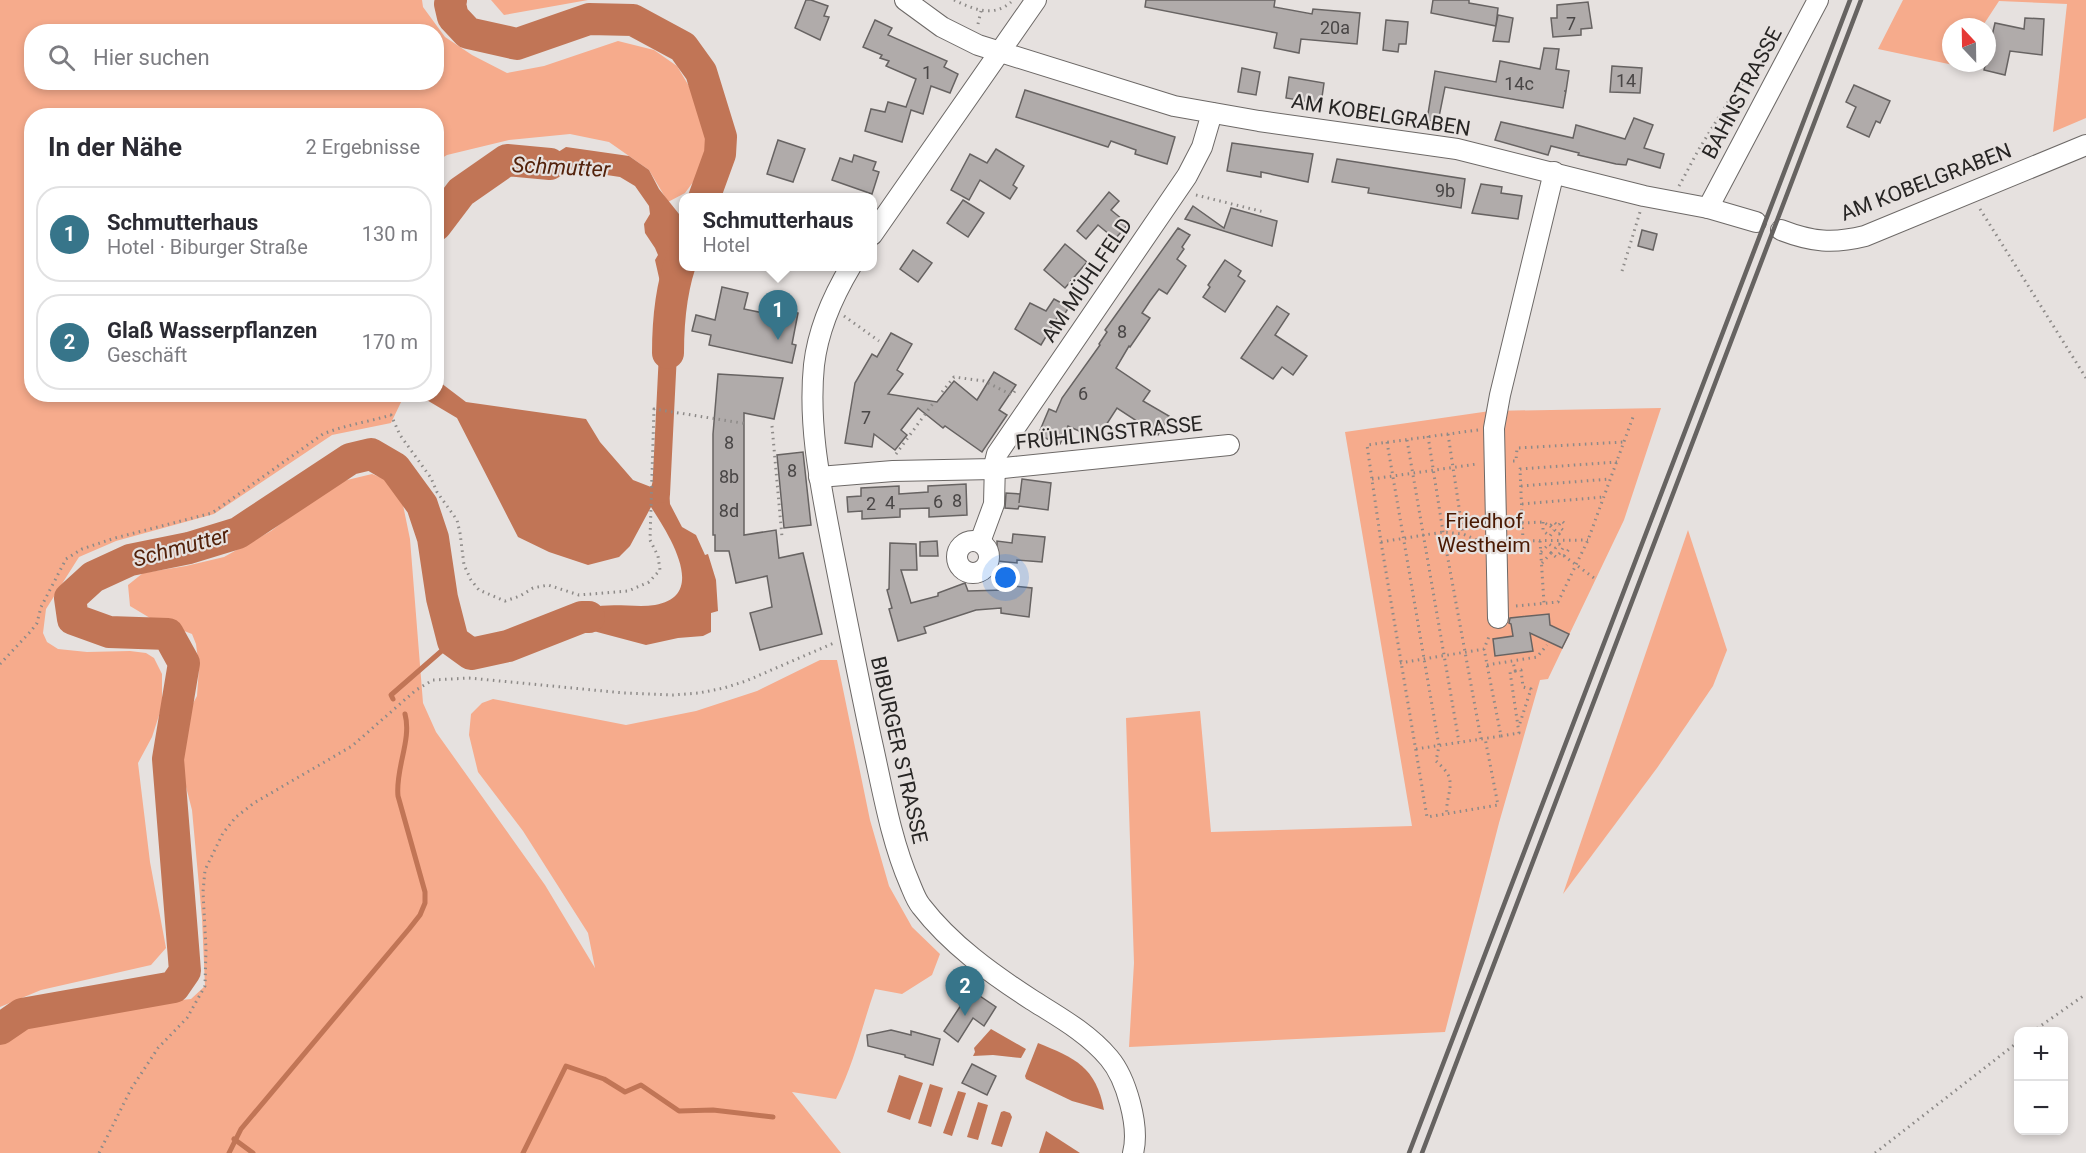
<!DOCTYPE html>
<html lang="de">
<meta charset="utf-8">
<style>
:root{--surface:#fff;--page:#f2f2f3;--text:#2b2b33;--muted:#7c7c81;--line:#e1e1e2;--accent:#37758a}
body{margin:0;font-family:Roboto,sans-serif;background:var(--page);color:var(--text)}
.controls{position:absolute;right:18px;bottom:18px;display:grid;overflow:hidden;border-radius:12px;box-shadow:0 3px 9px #0003}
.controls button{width:54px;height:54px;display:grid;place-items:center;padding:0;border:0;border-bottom:2px solid var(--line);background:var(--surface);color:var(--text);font:30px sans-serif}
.compass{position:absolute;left:1942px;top:18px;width:54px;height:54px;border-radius:50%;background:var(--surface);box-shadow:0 3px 9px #0003;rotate:338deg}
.you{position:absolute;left:1006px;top:578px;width:21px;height:21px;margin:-15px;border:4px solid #fff;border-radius:50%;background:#1a73e8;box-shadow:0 0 0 9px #1a73e833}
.badge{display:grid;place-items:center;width:39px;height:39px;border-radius:50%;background:var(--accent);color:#fff;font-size:20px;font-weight:700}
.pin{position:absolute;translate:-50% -50px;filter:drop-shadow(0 2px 3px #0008)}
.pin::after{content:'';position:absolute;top:32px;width:21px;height:18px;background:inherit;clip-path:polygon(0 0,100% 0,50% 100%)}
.popup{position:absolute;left:679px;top:193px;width:198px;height:78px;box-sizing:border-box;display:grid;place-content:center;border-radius:12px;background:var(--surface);filter:drop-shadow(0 2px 4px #0005);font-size:20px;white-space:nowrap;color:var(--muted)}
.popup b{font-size:22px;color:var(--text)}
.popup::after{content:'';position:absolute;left:50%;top:100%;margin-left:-12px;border:12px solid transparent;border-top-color:var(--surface)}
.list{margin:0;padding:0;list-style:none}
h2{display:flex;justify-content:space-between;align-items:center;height:78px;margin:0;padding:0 24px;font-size:26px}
h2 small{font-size:20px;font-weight:400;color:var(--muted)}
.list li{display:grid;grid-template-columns:39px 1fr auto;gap:18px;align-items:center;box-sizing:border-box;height:96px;margin:0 12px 12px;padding:0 12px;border:2px solid var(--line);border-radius:24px}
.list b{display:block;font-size:22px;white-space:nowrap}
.list p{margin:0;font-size:20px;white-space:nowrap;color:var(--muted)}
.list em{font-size:20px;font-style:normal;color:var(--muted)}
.icon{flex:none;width:33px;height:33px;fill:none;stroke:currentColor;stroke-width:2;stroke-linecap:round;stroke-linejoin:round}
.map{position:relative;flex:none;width:2086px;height:1153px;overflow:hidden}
.search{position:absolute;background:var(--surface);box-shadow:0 3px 9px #0003;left:24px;top:24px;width:420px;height:66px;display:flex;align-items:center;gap:15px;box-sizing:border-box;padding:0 21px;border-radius:24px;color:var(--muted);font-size:22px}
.panel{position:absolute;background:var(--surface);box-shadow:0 3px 9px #0003;left:24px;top:108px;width:420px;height:294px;border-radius:24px}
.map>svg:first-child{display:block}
.green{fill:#f6ab8c;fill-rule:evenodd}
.water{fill:#c17556}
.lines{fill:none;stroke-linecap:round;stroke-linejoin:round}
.stream{stroke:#c17556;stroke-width:5}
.canal{stroke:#c17556;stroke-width:18}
.river{stroke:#c17556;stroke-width:32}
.building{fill:#b0abaa;stroke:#676362;stroke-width:1.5}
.minor-casing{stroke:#6d6967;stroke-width:22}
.path{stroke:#8d8a88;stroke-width:3;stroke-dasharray:1.5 4.5;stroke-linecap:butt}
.minor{stroke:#fff;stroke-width:20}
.rail{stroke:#666361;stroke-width:4.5}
.labels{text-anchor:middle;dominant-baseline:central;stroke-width:4.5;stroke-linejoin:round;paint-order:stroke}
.number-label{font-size:18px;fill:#494646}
.street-label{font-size:21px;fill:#272524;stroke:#e6e1df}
.park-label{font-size:21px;fill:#4a1902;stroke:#e6e1df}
.water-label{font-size:22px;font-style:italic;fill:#53220b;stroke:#e6e1df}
</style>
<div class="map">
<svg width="2086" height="1153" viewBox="0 0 2086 1153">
<rect width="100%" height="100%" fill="#e6e1df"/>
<g class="green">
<path d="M0 0H422L423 7 445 37 472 55 507 73 544 66 618 41 654 50 677 66 699 103 712 136 705 166 685 193 668 202 649 170 609 142 570 134 509 140 447 155 437 161 436 116H32V394H401L403 398 391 423 332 435 214 514 116 541 79 557 46 609 43 633 47 642 58 649 87 652 130 651 146 653 154 658 162 674V706L152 737 138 763 150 862 166 948 151 965 41 990 0 1007ZM32 32H436V82H32Z"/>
<path d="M491 0H588L504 15Z"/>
<path d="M1903 0H2086V118L2053 132 2067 4 1999 1 1982 27H1951V63H1960L1958 66 1878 49Z"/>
<path d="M1661 408 1624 520 1548 679 1540 680 1499 823 1445 1032 1129 1047 1134 963 1126 718 1200 711 1211 832 1412 826 1345 432 1490 411Z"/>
<path d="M372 474 387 480 403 505 410 539 423 703 436 732 545 885 595 968 588 933 523 831 478 772 469 735 471 714 482 703 493 699 626 725 696 711 757 691 820 660H837L870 820 889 886 912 927 940 954 932 975 902 994 875 989C862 1026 854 1064 836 1099L792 1092 841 1153H0V1045L28 1025 132 1005 191 999 205 986 202 918 192 810 176 748 183 722 197 696 199 667 196 644 192 634 150 618 130 606 128 585 143 573 186 566 224 557 271 531 311 501 343 481Z"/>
<path d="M1688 530 1727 650 1713 686 1657 768 1563 894Z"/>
</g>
<g class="water">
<path d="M566 147 629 156 649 170 659 189 679 214 683 213 684 266 688 267 680 312 668 338 662 313 667 297 660 282 655 260 658 255 655 248 645 233 644 224 650 214 649 206 635 186 620 177 560 168 542 176 516 173 507 160 552 156Z"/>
<path d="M437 380 466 402 586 419 600 442 633 480 651 487 657 471H668L670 504 682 527 696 535 705 555 708 554 716 580 718 611 711 613V632L703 636 678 638 646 645 582 628 549 630C562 623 576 613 590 608 611 602 635 608 655 605 710 596 667 532 651 507L630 546 619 557 588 565 549 552 518 537 457 418 425 399 422 395 436 394Z"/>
<path d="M991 1029 1026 1049 1021 1058 993 1055 973 1056 975 1052 974 1048Z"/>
<path d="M1038 1043C1075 1058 1096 1067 1104 1110L1072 1101 1026 1079 1025 1076Z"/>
<path d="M899 1075 923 1083 910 1120 887 1112Z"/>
<path d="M930 1084 943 1088 931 1127 918 1123Z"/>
<path d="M958 1091 966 1093 952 1136 943 1133Z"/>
<path d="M978 1102 988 1105 978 1140 967 1137Z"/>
<path d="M1004 1111 1010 1113 1012 1117 1002 1147 991 1144 1001 1112Z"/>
<path d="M1046 1131 1080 1153H1039Z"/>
</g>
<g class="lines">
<g class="stream">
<path d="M393 699 391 695 453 641"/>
<path d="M234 1139 253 1153"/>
<path d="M229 1153 241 1129 409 929 420 915 425 903V892L398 796C395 769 412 740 405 714"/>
<path d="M523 1153 566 1066 604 1079 625 1092 641 1085 679 1111 713 1110 773 1117"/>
</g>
<path class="canal" d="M661 494 668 353"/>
<g class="river">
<path d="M451 0 450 4 453 17 468 33 517 44 589 19 633 20 683 47 701 72 721 137 720 154 704 198"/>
<path d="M436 225 461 192 507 160 550 164"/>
<path d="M668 353C668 319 671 285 684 253"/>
<path d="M0 1029 22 1014 174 987 185 971 168 759 184 663 168 634 109 632 73 619 70 598 93 577 130 560 189 548 238 533 350 459 371 454 395 468 422 505 433 538 442 598 453 641 471 654 508 646 582 617H589"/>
</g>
</g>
<g class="building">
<path d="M806 0H811L828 6 824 16 829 17 820 40 795 28Z"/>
<path d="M1146 0H1275L1274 7 1312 14 1313 9 1360 13 1357 44 1301 39 1299 53 1274 48 1277 33 1145 7Z"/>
<path d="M1433 0H1469V3L1498 8 1496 26 1431 13Z"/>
<path d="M1588 2 1592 28 1581 29V35L1553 37 1551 18H1557V5Z"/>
<path d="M1498 15 1513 18 1509 42 1493 41Z"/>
<path d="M2025 18 2044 19 2042 55 2010 51 2005 75 1984 70 1995 23 2024 29Z"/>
<path d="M875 20 892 28 888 35 947 61 944 67 958 74 950 93 931 86 923 114 911 110 902 142 865 131 871 109 885 112 888 102 906 107 916 79 886 66 889 61 880 58 882 55 863 47Z"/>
<path d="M1386 20 1408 22 1406 44H1399L1398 52 1383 50Z"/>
<path d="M1544 48 1559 49 1556 69 1569 71 1566 91H1564H1566L1563 108 1445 87 1438 122 1427 120 1435 71 1496 82 1500 61 1540 69Z"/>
<path d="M1612 66 1642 68 1640 93 1610 92Z"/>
<path d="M1242 68 1260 72 1256 95 1238 92Z"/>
<path d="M1289 77 1324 83 1321 104 1286 98Z"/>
<path d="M1854 85 1890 101 1880 123 1876 121 1869 137 1847 127 1856 107 1846 102Z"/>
<path d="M1025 90 1175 137 1167 164 1135 154 1136 150 1111 141 1108 147 1016 117Z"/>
<path d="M1634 118 1653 125 1644 148 1664 154 1660 168 1628 159 1626 165 1616 164 1578 155 1579 153 1551 146 1548 155 1495 140 1501 122 1573 138 1576 125 1625 139Z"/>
<path d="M778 140 805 149 793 182 767 174Z"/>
<path d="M1232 143 1313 154 1308 182 1261 172V177L1227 171Z"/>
<path d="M996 149 1024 166 1013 185 1017 188 1010 199 980 180 969 200 951 190 970 154 987 163Z"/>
<path d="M854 155 876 162 873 170 879 172 872 194 832 180 840 158 852 162Z"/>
<path d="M1337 159 1465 179 1461 208 1368 193 1369 188 1332 182Z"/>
<path d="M1481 184 1502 187 1501 193 1522 196 1518 219 1472 213Z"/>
<path d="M1109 192 1119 201 1111 210 1128 224 1115 239 1098 225 1086 239 1077 231Z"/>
<path d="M963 200 984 213 968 237 947 223Z"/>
<path d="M1193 206 1224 228 1231 208 1277 221 1272 246 1185 219Z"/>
<path d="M1178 228 1190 235 1182 247 1184 249 1177 259 1186 266 1167 294 1159 289 1150 301 1142 313 1150 318 1130 347 1129 346 1116 368 1150 391 1143 401 1169 416 1158 435 1117 408 1097 439 1068 426 1060 444 1038 435 1049 409 1056 412 1062 398 1100 345 1099 344 1107 332 1105 330Z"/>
<path d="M1642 230 1657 234 1653 250 1638 246Z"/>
<path d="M1065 244 1087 262 1065 288 1044 270Z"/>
<path d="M913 250 932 263 918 282 900 269Z"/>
<path d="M1225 260 1241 271 1238 276 1245 281 1225 312 1203 297 1210 287 1208 285Z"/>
<path d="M722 287 748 293 744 309 773 315 774 308 798 313 792 344 796 345 792 363 709 345 711 335 692 331 696 315 715 320Z"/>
<path d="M1054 299 1069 307 1061 320 1057 318 1041 345 1015 329 1030 303 1046 311Z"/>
<path d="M1277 306 1289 314 1275 335 1307 356 1293 375 1282 367 1273 379 1241 358Z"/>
<path d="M891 333 912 344 897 370 903 374 888 394 937 402 954 381 977 400 994 372 1016 385 999 410 1007 415 982 452 945 426 943 428 918 408 901 430 907 435 895 450 874 434 872 447 845 443 855 383 872 354 877 357Z"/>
<path d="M718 374 783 378 774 419 744 413V535L776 530 779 558 803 553 822 634 760 650 750 613 772 607 767 576 736 583 729 551H715V535H713V434Z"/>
<path d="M803 452 811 525 784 528 777 455Z"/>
<path d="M1022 479 1051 483 1048 510 1019 506 1018 509 1005 508 1006 493 1020 494 1019 503Z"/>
<path d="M966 484 967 515 929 517V508L900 509V517L862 519V511L848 512 847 497 861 496V488L899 486V494L928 492V486Z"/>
<path d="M1013 534 1045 537 1042 562 1017 560V563L997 561V541L1012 543Z"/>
<path d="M937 541 938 556H920V542Z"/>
<path d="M890 543 916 544 917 570H901L911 603 938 596V593L965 583 968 591 1004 590 1005 585 1032 588 1029 617 1001 613V608L976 610 924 627 926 633 898 641 889 609 892 608 887 590 889 589Z"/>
<path d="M1549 614 1550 625 1569 634 1562 648 1530 633 1533 651 1495 656 1493 639 1513 636 1511 624 1509 623 1510 618Z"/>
<path d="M971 990 996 1007 984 1026 973 1018 958 1042 944 1031Z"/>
<path d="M891 1030 911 1035V1031L940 1039 933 1065 905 1057V1055L868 1046 867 1035Z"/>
<path d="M972 1064 996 1076 987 1095 962 1083Z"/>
</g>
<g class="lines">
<defs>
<g id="minor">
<path d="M905 0 942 27 978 45 1174 106 1259 121 1457 149 1644 196 1708 208 1756 222"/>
<path d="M1708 208 1818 0"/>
<path d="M1781 230C1812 242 1833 244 1865 236L2086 145"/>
<path d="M872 235 1036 0"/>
<path d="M851 266C833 296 818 330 814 365 808 424 820 482 831 540 844 606 857 672 871 738 882 786 890 838 910 884 913 891 916 900 921 906 951 945 992 974 1032 1000 1059 1017 1088 1033 1109 1058 1126 1078 1140 1126 1133 1153"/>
<path d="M819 477 893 471 994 469 1229 445"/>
<circle cx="973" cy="557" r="16"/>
<path d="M980 542 994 504 995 462 997 454 1187 176 1202 147 1212 113"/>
<path d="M1498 618 1494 428 1500 395 1554 172"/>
</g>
</defs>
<use href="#minor" class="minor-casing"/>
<g class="path">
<path d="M954 0C973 9 993 18 1011 2"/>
<path d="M978 24 981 11"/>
<path d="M1679 186 1699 149 1730 99 1740 85 1758 72"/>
<path d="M1196 195 1264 212"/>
<path d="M1980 209 2086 378"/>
<path d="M1622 271 1640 212"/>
<path d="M844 316 879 341"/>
<path d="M942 392 954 377 984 381 1012 395 1015 391"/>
<path d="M772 426 782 537"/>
<path d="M1478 430 1367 445 1381 542 1427 817 1498 805 1485 738"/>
<path d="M1448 434 1463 534"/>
<path d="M1428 436 1443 532 1481 739"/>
<path d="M1407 440 1459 742"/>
<path d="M1387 442 1439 746 1436 761C1440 765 1447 771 1449 777 1453 788 1445 802 1447 814"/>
<path d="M896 454 934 402"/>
<path d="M1513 461H1516L1517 448 1624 442"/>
<path d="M1372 479 1477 464"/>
<path d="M1521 486 1610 479"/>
<path d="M1522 504 1604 497"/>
<path d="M1543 522V531L1550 536 1554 530"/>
<path d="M1522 523 1543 522 1550 526 1554 522 1558 526 1562 521 1567 526"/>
<path d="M1550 526 1559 534 1563 530 1558 526"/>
<path d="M1515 541 1588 540"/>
<path d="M1523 541 1520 469 1617 462"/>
<path d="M1540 541 1544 603"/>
<path d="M1381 542 1443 532 1463 534 1479 541"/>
<path d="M1541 552 1549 544 1555 548"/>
<path d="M1551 553 1559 544 1563 548 1560 553"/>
<path d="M1564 556 1569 549"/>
<path d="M1542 563 1551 553 1556 557 1560 553 1594 578"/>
<path d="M1516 606 1558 602 1588 540 1633 417"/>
<path d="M1400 663 1484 649 1490 634"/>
<path d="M0 664 31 631 37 623 41 607 66 559 82 549 115 538 212 513 323 434C345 425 368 422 391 415L400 435 431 478 437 492 457 520 460 533 464 565 471 580 479 590 505 601 520 596 533 588 548 585 579 595 628 591 649 582 660 570 658 556 650 540 654 409 748 424"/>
<path d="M1487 665 1537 657 1547 645"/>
<path d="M1515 671 1521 670 1523 687 1531 689 1519 726"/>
<path d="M1501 736 1519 733 1510 672 1515 671 1513 661"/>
<path d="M1416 749 1501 736 1484 649"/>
<path d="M2032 1032 2086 994"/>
<path d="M99 1153 131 1089 158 1048 187 1018 205 986 206 949 203 892 205 870 223 833 236 817 254 803 352 746 416 690 433 680 469 678 624 693 673 695 699 693 724 688 746 681 834 643"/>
<path d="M1875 1153 2018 1042"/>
</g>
<use href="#minor" class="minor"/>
<g class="rail">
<path d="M1409 1153 1850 0"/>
<path d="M1422 1153 1861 0"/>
</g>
</g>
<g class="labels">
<g class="number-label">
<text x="1571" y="23">7</text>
<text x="1335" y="27">20a</text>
<text x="927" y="72">1</text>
<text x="1626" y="80">14</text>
<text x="1519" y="83">14c</text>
<text x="1445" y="190">9b</text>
<text x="1122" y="331">8</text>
<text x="1083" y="393">6</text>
<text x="866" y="417">7</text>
<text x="729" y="442">8</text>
<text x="792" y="470">8</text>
<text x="729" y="476">8b</text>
<text x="957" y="500">8</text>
<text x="938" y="501">6</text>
<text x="890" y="502">4</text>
<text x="871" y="503">2</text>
<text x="729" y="510">8d</text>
</g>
<g class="street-label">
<text transform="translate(1742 93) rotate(-62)">BAHNSTRASSE</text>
<text transform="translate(1381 115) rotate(9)">AM KOBELGRABEN</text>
<text transform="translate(1926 182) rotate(-21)">AM KOBELGRABEN</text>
<text transform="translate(1087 280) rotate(-56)">AM MÜHLFELD</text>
<text transform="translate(1109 433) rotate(-6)">FRÜHLINGSTRASSE</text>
<text transform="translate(899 750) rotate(77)">BIBURGER STRASSE</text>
</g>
<g class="park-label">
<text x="1484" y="521">Friedhof<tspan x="1484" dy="24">Westheim</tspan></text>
</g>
<g class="water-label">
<text transform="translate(561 167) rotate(3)">Schmutter</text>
<text transform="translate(181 547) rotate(-15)">Schmutter</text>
</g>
</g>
</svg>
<div class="controls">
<button>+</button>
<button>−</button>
</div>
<svg class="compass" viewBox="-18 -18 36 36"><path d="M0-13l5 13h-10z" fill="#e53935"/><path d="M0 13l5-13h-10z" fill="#7c7c81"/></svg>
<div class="you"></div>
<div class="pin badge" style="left:778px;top:340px">1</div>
<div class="popup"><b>Schmutterhaus</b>Hotel</div>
<div class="pin badge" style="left:965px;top:1016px">2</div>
<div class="search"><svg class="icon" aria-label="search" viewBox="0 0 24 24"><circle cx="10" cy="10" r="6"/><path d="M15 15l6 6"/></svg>Hier suchen</div>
<section class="panel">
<h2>In der Nähe<small>2 Ergebnisse</small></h2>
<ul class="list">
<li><span class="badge">1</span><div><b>Schmutterhaus</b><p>Hotel · Biburger Straße</p></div><em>130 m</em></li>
<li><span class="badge">2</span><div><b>Glaß Wasserpflanzen</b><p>Geschäft</p></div><em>170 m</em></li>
</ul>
</section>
</div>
